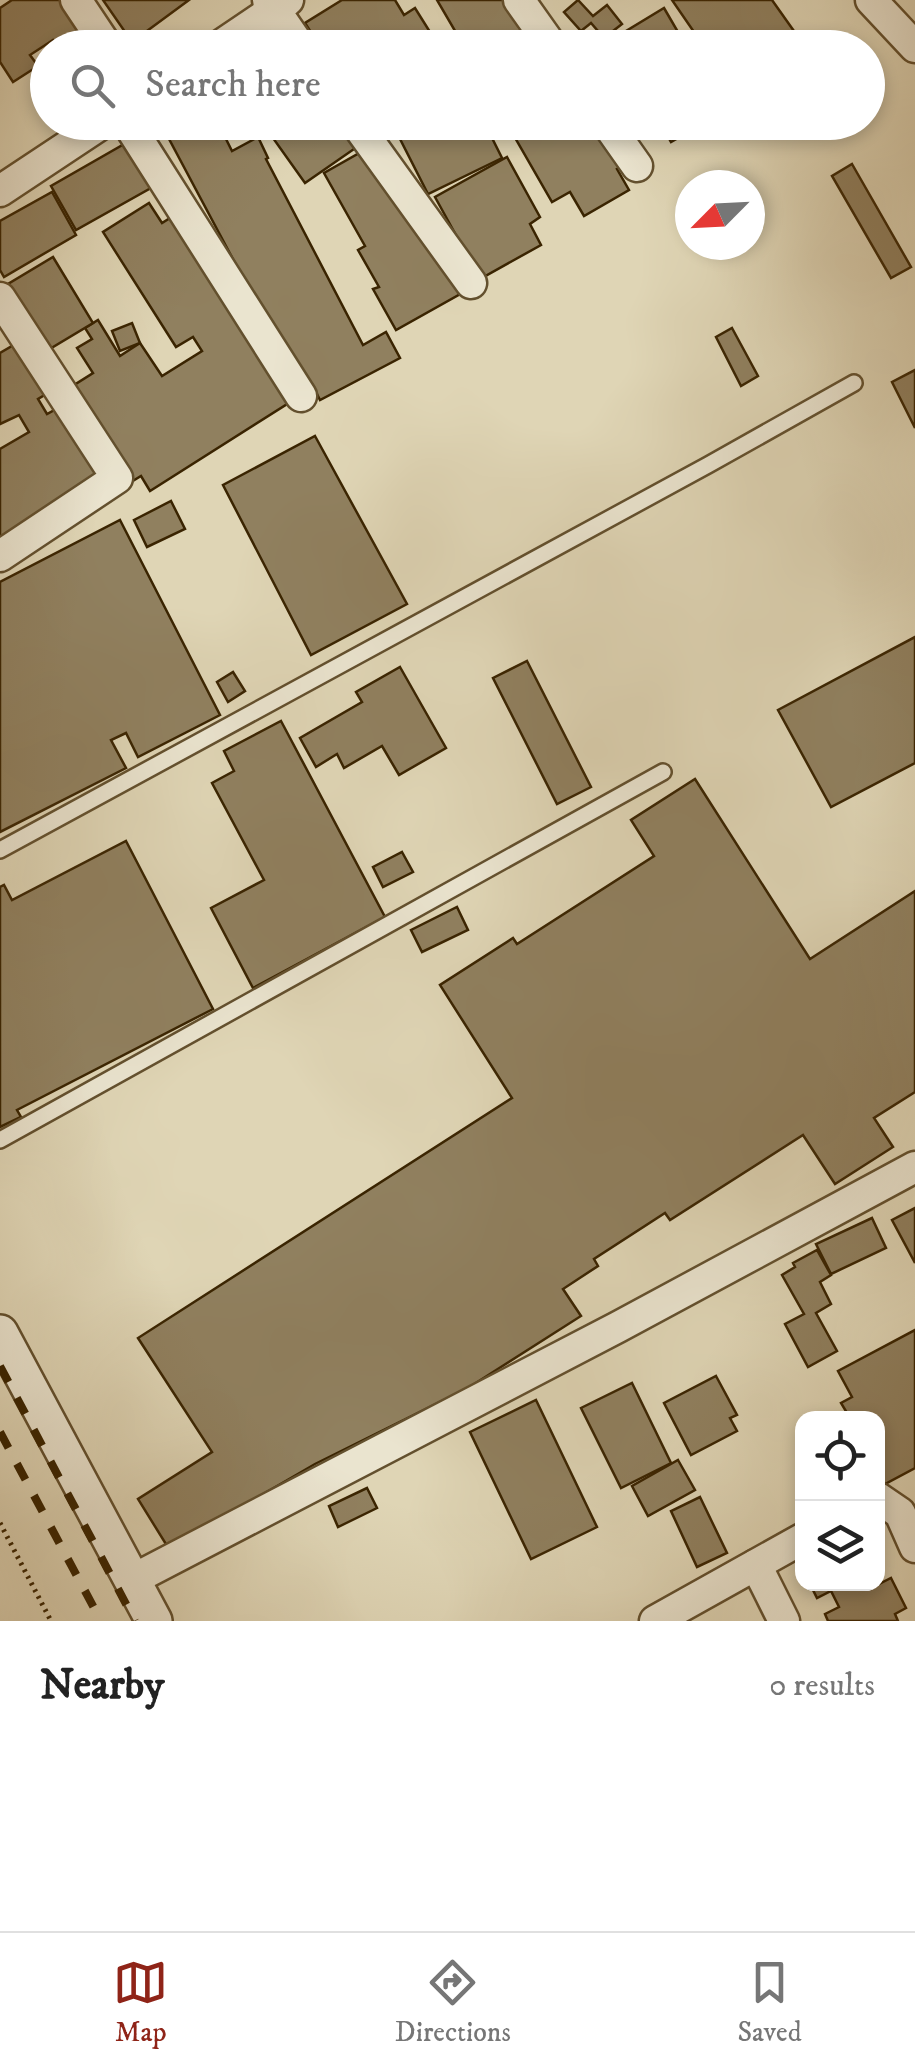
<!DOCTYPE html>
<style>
:root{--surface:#fff;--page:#f6f6f6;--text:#222;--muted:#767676;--line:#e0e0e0;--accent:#8f2418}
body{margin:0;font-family:"IM FELL DW Pica",serif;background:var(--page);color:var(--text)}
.controls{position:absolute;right:30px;bottom:30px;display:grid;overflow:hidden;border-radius:20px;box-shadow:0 5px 15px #0003}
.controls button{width:90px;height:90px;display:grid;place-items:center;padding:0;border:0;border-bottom:2px solid var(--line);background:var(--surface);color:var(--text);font:50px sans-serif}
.compass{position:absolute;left:675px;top:170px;width:90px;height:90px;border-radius:50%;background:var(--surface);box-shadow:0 5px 15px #0003;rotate:246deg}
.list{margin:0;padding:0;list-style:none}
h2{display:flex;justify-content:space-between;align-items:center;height:130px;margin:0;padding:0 40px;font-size:42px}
h2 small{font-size:32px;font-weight:400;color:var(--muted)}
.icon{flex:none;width:55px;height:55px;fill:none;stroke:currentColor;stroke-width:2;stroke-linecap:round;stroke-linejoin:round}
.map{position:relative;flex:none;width:915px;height:1621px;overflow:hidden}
.search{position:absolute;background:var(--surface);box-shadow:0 5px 15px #0003;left:30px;right:30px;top:30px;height:110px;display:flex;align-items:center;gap:25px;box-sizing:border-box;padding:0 35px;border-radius:55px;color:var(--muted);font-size:38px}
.sheet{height:310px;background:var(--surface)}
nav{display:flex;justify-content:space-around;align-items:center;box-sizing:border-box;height:140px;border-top:2px solid var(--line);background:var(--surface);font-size:28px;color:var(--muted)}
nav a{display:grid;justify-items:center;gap:5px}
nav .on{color:var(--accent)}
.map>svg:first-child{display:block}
.building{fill:#90805f;stroke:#3a2401;stroke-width:2.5}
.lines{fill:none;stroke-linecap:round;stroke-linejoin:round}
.service-casing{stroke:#63502e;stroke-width:20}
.minor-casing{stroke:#63502e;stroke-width:35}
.tertiary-casing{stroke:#63502e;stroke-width:40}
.path{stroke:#3a2401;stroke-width:5;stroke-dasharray:2.5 5;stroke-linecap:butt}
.service{stroke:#eae4cf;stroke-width:15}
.minor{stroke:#eae4cf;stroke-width:30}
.tertiary{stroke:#eae4cf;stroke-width:35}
.rail{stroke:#3a2401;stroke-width:8;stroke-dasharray:18 18;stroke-linecap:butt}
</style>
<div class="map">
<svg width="915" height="1621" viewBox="0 0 915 1621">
<rect width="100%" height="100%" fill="#dfd5b5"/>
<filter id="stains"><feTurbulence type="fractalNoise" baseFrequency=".002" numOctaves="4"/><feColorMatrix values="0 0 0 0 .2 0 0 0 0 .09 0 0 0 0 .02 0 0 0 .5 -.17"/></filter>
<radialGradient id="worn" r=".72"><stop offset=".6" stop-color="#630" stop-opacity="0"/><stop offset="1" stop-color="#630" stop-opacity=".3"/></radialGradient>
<g class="building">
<path d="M12 0H69L90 32 66 48H58L53 40 30 55 38 66 13 82 0 62V8Z"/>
<path d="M103 0H189L132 42Z"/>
<path d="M342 0H395L404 15 415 8 440 48H321L305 23Z"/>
<path d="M437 0H509L539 48H465Z"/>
<path d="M578 0 593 16 607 5 622 24 604 38 591 23 581 31 564 12Z"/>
<path d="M672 0H772L801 41 791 48H705Z"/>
<path d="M664 8 685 44 679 48H598Z"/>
<path d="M160 122H224L219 125 232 151 258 137 268 158 266 159 363 345 386 332 400 358 320 400 312 384 302 389Z"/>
<path d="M265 122H355L367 140 305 183 263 124Z"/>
<path d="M418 122H484L502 158 428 194 397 133Z"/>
<path d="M506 122H594L628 163 617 169 629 190 584 216 570 192 552 202Z"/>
<path d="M660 122H688L692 130 671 142Z"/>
<path d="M133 139 158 184 76 230 51 186Z"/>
<path d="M370 147 462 293 396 330 373 289 379 287 358 250 365 246 324 173Z"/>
<path d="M507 157 540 217 530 224 541 245 480 279 435 197Z"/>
<path d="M852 164 911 267 891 278 832 176Z"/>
<path d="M52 192 76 235 4 277 0 270V221Z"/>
<path d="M149 203 162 223 178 213 295 399 150 491 141 476 131 482 71 387 93 373 77 348 92 339 85 328 98 320 120 356 140 343 162 376 202 351 193 337 176 347 103 232Z"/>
<path d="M53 257 93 323 48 350 8 284Z"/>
<path d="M132 323 140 343 120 351 112 331Z"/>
<path d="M732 328 758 376 741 386 716 337Z"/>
<path d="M24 339 53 390 38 399 47 414 60 407 101 479 0 537V449L29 432 19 415 0 424V353Z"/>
<path d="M915 370V428L892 382Z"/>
<path d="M315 436 407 604 311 655 223 485Z"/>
<path d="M171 501 185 529 147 547 134 520Z"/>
<path d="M120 520 220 715 138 757 126 733 111 740 126 768 0 832V582Z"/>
<path d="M915 637V763L831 807 778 710Z"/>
<path d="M527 661 591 787 557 804 493 678Z"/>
<path d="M400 667 446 748 399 775 382 746 344 768 337 754 316 767 300 738 362 702 356 692Z"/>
<path d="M233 672 245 691 228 702 217 682Z"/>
<path d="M281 721 385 917 253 988 211 908 264 880 212 783 234 771 224 751Z"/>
<path d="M695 779 810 959 915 891V1092L874 1118 893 1147 835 1184 803 1135 670 1220 665 1213 594 1259 598 1266 563 1289 581 1316 468 1388 315 1464 169 1549 138 1499 212 1452 138 1338 512 1098 440 985 513 938 517 944 654 856 631 820Z"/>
<path d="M126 841 213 1009 17 1110 21 1117 0 1127V887L4 885 12 900Z"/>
<path d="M402 852 413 872 383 887 373 867Z"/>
<path d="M457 907 468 930 422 952 411 930Z"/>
<path d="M915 1208V1263L892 1220Z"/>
<path d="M872 1218 886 1248 831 1274 816 1244Z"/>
<path d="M817 1250 831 1275 820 1282 831 1304 816 1313 837 1351 808 1367 785 1324 804 1314 782 1275 795 1267 793 1263Z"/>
<path d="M915 1330V1468L885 1484 878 1471V1418H850L841 1403 852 1397 838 1371Z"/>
<path d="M716 1376 737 1415 730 1418 737 1431 691 1455 664 1403Z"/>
<path d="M632 1383 671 1463 621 1488 581 1408Z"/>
<path d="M536 1400 597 1527 531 1559 470 1432Z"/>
<path d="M678 1460 695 1490 648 1516 632 1486Z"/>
<path d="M367 1488 377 1508 338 1527 329 1506Z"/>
<path d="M700 1497 727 1553 697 1567 671 1511Z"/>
<path d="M891 1578 906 1608 895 1614 898 1621H828L825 1614 839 1607 831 1591 817 1598 810 1584 877 1585Z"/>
</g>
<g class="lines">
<defs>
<g id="service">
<path d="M0 850 708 465 854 383"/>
<path d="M0 1140 663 772"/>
</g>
<g id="minor">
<path d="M76 0 108 48"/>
<path d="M268 0 301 48"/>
<path d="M519 0 553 48"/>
<path d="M871 0 915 47"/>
<path d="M217 48 288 0"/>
<path d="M127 122 301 396"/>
<path d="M355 122 471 283"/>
<path d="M606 122 637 166"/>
<path d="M0 191 104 122"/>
<path d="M0 298 117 478 0 556"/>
<path d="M878 1498 900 1513 915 1547"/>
<path d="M756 1565 784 1621"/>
<path d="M132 1580 618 1327 915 1167"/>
<path d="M655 1621 802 1539"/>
</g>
<path id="tertiary" d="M0 1333 154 1621"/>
</defs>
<use href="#service" class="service-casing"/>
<use href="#minor" class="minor-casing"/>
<use href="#tertiary" class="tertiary-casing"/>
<path class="path" d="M0 1523 51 1621"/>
<use href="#service" class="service"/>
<use href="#minor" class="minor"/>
<use href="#tertiary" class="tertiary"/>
<g class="rail">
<path d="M0 1366 135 1621"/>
<path d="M0 1432 101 1621"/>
</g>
</g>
<rect width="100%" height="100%" filter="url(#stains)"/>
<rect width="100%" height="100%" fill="url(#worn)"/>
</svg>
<div class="controls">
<button><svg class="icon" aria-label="locate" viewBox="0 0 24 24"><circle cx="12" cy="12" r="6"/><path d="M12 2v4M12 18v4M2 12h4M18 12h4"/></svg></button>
<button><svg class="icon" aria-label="layers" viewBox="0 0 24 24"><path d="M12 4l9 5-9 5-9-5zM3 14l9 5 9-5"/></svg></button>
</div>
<svg class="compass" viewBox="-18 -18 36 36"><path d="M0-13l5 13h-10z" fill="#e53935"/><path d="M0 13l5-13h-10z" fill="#767676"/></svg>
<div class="search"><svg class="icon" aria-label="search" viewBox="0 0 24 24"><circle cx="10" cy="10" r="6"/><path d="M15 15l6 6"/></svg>Search here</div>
</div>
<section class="sheet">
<h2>Nearby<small>0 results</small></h2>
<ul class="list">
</ul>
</section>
<nav>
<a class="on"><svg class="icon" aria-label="map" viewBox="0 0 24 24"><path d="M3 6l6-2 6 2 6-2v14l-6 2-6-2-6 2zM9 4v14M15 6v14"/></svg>Map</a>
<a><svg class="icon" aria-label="directions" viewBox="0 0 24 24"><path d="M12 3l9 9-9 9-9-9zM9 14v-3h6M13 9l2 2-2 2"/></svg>Directions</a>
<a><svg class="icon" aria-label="saved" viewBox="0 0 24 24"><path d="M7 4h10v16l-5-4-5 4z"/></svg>Saved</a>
</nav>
